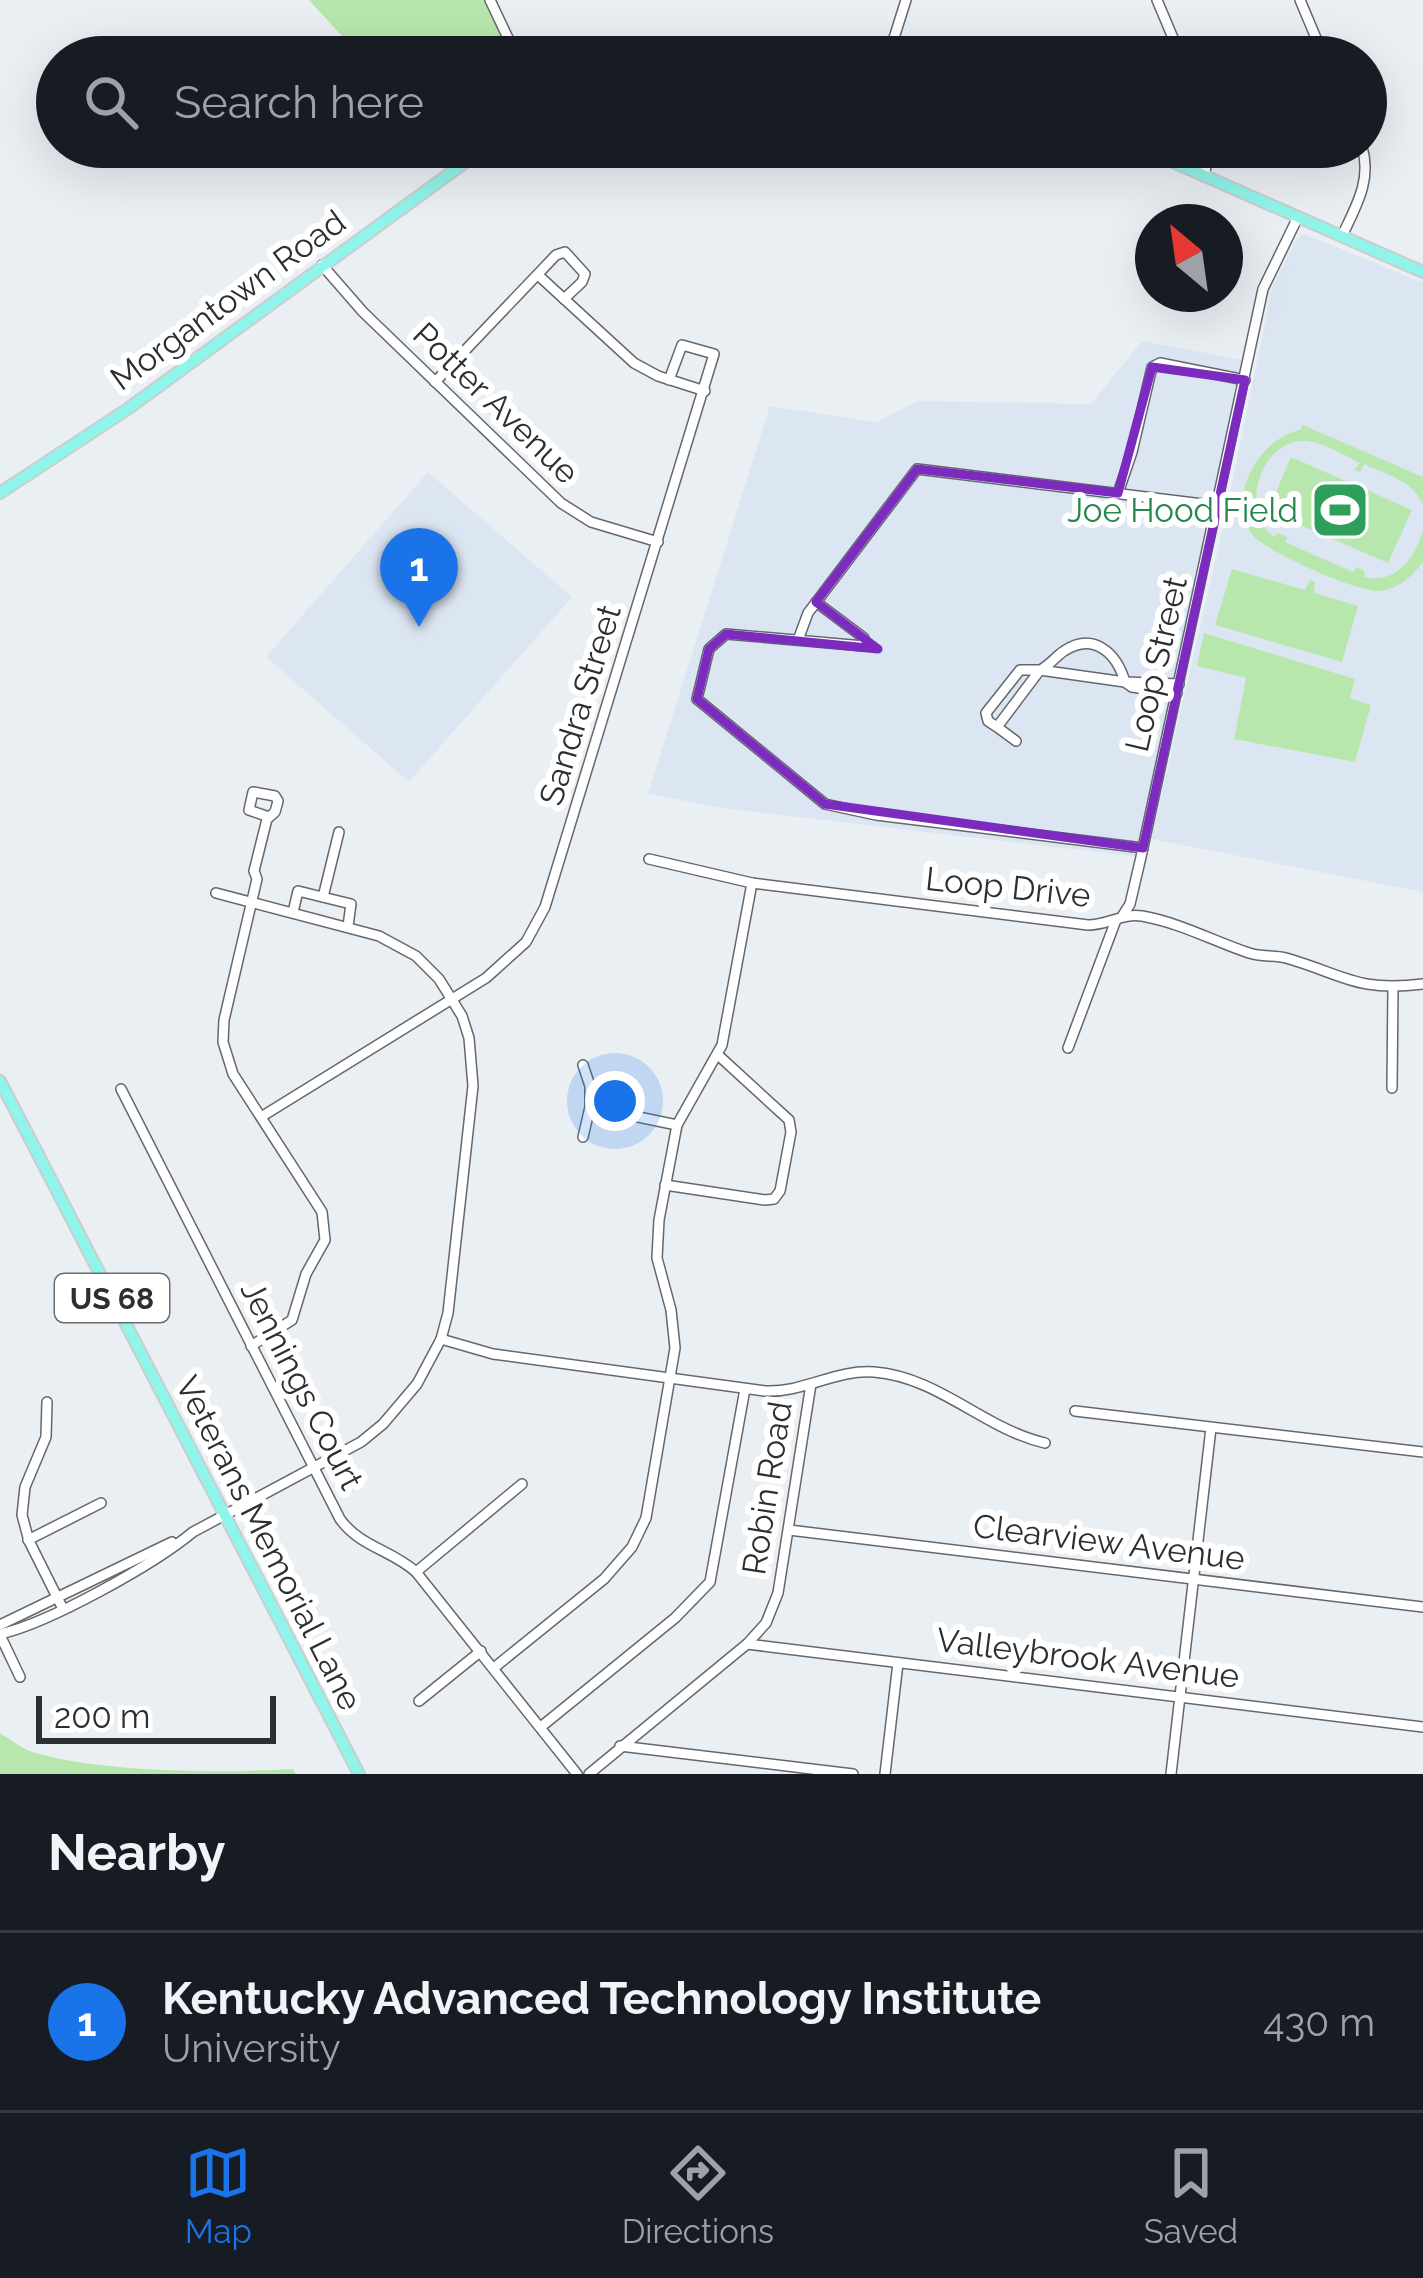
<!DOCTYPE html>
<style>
:root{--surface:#171b24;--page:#242831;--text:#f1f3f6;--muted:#9ea1a6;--line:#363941;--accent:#1a73e8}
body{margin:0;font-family:Raleway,sans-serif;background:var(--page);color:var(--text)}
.compass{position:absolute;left:1135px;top:204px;width:108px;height:108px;border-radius:50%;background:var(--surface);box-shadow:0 12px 48px #0002;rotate:331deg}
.scale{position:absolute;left:36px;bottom:30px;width:240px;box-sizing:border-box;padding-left:12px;border:6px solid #2c2e30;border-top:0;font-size:33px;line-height:42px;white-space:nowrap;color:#2c2e30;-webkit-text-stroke:9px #fff;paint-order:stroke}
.you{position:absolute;left:615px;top:1101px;width:42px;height:42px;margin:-30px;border:9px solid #fff;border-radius:50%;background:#1a73e8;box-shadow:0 0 0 18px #1a73e833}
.badge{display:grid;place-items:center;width:78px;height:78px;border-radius:50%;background:var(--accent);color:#fff;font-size:39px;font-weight:700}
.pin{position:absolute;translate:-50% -99px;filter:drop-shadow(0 3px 6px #0008)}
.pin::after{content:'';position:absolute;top:63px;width:42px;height:36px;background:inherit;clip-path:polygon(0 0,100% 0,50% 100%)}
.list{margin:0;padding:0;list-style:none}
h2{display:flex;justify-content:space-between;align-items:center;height:156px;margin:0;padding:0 48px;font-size:51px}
h2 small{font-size:39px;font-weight:400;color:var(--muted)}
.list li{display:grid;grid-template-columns:78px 1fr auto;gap:36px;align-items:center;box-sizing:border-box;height:180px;padding:0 48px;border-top:3px solid var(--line)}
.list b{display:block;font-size:45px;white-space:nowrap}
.list p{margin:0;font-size:39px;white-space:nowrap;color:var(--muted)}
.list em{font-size:39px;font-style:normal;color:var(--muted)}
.icon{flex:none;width:66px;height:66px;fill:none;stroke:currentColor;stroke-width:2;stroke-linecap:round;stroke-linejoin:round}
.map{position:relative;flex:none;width:1423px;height:1774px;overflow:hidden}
.search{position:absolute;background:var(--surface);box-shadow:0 12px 48px #0002;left:36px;right:36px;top:36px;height:132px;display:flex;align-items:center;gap:30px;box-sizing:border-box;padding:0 42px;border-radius:66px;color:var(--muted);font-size:45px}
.sheet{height:336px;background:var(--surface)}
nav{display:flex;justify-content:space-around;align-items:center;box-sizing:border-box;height:168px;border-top:3px solid var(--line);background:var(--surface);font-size:33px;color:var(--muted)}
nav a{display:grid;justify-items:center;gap:6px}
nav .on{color:var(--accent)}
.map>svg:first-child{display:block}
.built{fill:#dce6f2}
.green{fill:#b8e7ad}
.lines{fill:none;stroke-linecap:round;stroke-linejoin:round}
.minor-casing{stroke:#64686d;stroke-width:12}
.major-casing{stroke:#cccdcd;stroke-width:14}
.minor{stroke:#fff;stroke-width:9}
.major{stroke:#8ff5eb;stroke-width:10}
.marked{fill:none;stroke:#7b2cbf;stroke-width:9;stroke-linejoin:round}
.labels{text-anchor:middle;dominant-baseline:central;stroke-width:12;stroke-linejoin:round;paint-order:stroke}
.shield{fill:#fff;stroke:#6b6d6e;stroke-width:3}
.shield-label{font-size:30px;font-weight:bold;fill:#2c2e30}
.street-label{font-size:33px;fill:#2c2e30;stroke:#fff}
.leisure-label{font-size:33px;fill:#27864d;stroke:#fff;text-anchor:end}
</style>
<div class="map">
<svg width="1423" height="1774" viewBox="0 0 1423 1774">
<rect width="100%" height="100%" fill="#eaeff4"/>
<g class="built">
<path d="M1305 234 1423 283V892L1151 839 1224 523 1272 288 1297 238Z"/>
<path d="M1142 341 1248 361 1141 857 729 809 648 794 770 406 876 422 917 401 1091 404Z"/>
<path d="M428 472 572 597 409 782 266 657Z"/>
</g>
<g class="green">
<path d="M309 0H497L503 25 521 57H361Z"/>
<path d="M1303 425 1423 477V505C1413 480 1387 475 1364 464L1360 472 1354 470 1360 463C1344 455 1323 442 1305 441 1259 440 1239 513 1274 537L1277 533 1287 537 1285 542 1353 572 1356 567 1365 571 1364 577C1396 584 1415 559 1423 530V562C1411 577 1398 590 1377 591 1355 591 1263 551 1251 533 1226 496 1260 438 1300 430Z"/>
<path d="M1291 457 1412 510 1388 563 1268 511Z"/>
<path d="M1232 569 1305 590 1310 580 1315 582 1314 593 1358 606 1342 662 1215 625Z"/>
<path d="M1204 633 1355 679 1350 698 1371 705 1355 762 1234 739 1246 678 1197 666Z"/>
<path d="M0 1733C10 1739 21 1748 32 1752 103 1773 219 1773 293 1769L296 1774H0Z"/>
</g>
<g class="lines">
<defs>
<g id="minor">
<path d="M490 0 517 57"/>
<path d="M1157 0 1181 57"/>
<path d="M1300 0 1324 57"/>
<path d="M888 57 906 0"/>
<path d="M1204 176 1210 147"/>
<path d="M1342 236C1356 206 1372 180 1362 147"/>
<path d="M322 265 363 312 561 503 591 522 658 542"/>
<path d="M538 275 634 363 658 376 705 391"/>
<path d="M435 382 556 255 565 252 585 274 582 282 564 299"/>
<path d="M1118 493 1132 452 1152 367 1160 363 1245 380"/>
<path d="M816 602 864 638V646L726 634 709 649 697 699 825 804 876 815 1143 848"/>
<path d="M798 640 808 613 917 469 1219 506"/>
<path d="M1177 693 1132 687 1125 682 1179 684"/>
<path d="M997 727 988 721 986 713 1020 670H1040C1050 665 1055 657 1064 651 1094 631 1117 654 1125 682L1040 670 997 727 1016 741"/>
<path d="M649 859 752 883 1088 925C1109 925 1122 913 1142 916 1181 923 1213 941 1249 953 1261 957 1274 955 1286 958 1345 975 1356 992 1423 984"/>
<path d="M323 897 339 832"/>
<path d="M293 912 298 891 351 904 348 926"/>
<path d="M1123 915 1130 904 1141 857 1263 289 1298 217"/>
<path d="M1068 1048 1116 920"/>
<path d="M583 1065 590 1086V1107L677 1125"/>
<path d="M1392 1088 1393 987"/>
<path d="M121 1089 340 1519C360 1547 392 1550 416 1572L577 1774"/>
<path d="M261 1117 486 978 526 942 545 907 714 354 682 345 669 380"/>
<path d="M583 1137 590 1107"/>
<path d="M665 1185 765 1200 774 1199 780 1191 791 1132 789 1120 718 1055"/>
<path d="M441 1339 493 1354 765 1391C803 1393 836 1369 874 1372 939 1377 984 1429 1045 1443"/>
<path d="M251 1346 292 1320 306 1274 325 1240 322 1212 233 1074 223 1042 224 1020 257 879 254 871 267 819 275 812 278 801 275 796 253 792 249 810 269 817"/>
<path d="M47 1402 46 1437 25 1487 22 1515 29 1541 63 1609"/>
<path d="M1075 1411 1423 1452"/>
<path d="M789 1530 1423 1607"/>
<path d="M28 1540 101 1503"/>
<path d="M416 1572 522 1484"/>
<path d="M0 1625 172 1542"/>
<path d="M0 1634C49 1623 153 1565 193 1532L361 1442 383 1424 417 1384 441 1339 448 1313 473 1086 469 1038 462 1016 439 979 416 956 379 936 216 893"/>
<path d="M0 1635 20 1677"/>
<path d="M747 1644 1423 1727"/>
<path d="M495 1667 604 1579 632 1547 646 1518 675 1348 671 1310 657 1258 659 1220 677 1125 722 1045 752 883"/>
<path d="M419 1701 481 1651"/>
<path d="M542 1726 675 1618 710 1582 745 1389"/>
<path d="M620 1746 853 1774"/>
<path d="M589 1774 747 1644 766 1623 778 1593 811 1384"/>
<path d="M885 1774 898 1663"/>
<path d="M1171 1774 1211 1428"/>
</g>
<g id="major">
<path d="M770 57H846"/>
<path d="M1139 147 1423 272"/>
<path d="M0 493 129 408 486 147"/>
<path d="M0 1081 359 1774"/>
</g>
</defs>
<use href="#minor" class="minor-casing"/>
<use href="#major" class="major-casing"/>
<use href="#minor" class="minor"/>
<use href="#major" class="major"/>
</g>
<path class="marked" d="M1152 367 1245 380 1143 848 825 804 697 699 709 649 726 634 878 649 816 602 917 469 1118 493Z"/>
<defs>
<symbol id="stadium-square" viewBox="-11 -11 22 22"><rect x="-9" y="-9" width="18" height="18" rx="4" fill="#2e9e5b" stroke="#fff"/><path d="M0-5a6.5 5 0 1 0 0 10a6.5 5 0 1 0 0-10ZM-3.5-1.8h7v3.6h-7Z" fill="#fff"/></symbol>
</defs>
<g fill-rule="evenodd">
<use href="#stadium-square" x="1307" y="477" width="66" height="66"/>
</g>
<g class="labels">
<rect class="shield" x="55" y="1274" width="114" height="48" rx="9"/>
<g class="shield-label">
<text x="112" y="1298">US 68</text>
</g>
<g class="street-label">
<text transform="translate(228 300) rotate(-36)">Morgantown Road</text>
<text transform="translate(496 403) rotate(44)">Potter Avenue</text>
<text transform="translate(1156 664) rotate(-77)">Loop Street</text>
<text transform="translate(580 705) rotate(-73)">Sandra Street</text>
<text transform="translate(1008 887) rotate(6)">Loop Drive</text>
<text transform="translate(302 1385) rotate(63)">Jennings Court</text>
<text transform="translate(767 1488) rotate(-81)">Robin Road</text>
<text transform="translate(1109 1542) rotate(7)">Clearview Avenue</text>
<text transform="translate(269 1543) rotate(63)">Veterans Memorial Lane</text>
<text transform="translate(1088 1658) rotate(7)">Valleybrook Avenue</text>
</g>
<g class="leisure-label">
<text x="1298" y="510">Joe Hood Field</text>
</g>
</g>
</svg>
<svg class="compass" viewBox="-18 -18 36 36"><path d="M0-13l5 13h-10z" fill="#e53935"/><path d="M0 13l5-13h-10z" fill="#9ea1a6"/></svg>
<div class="scale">200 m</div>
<div class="you"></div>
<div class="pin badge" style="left:419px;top:627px">1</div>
<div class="search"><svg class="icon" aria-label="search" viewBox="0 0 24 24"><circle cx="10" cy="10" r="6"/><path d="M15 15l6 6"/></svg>Search here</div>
</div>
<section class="sheet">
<h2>Nearby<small></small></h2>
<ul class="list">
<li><span class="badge">1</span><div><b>Kentucky Advanced Technology Institute</b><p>University</p></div><em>430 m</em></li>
</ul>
</section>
<nav>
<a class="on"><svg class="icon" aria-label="map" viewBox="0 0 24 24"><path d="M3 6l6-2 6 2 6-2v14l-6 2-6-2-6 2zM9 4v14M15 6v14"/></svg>Map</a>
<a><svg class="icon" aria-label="directions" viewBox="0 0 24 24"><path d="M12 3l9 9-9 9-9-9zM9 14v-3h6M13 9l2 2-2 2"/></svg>Directions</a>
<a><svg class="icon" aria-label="saved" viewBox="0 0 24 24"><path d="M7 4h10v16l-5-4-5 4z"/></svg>Saved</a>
</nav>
